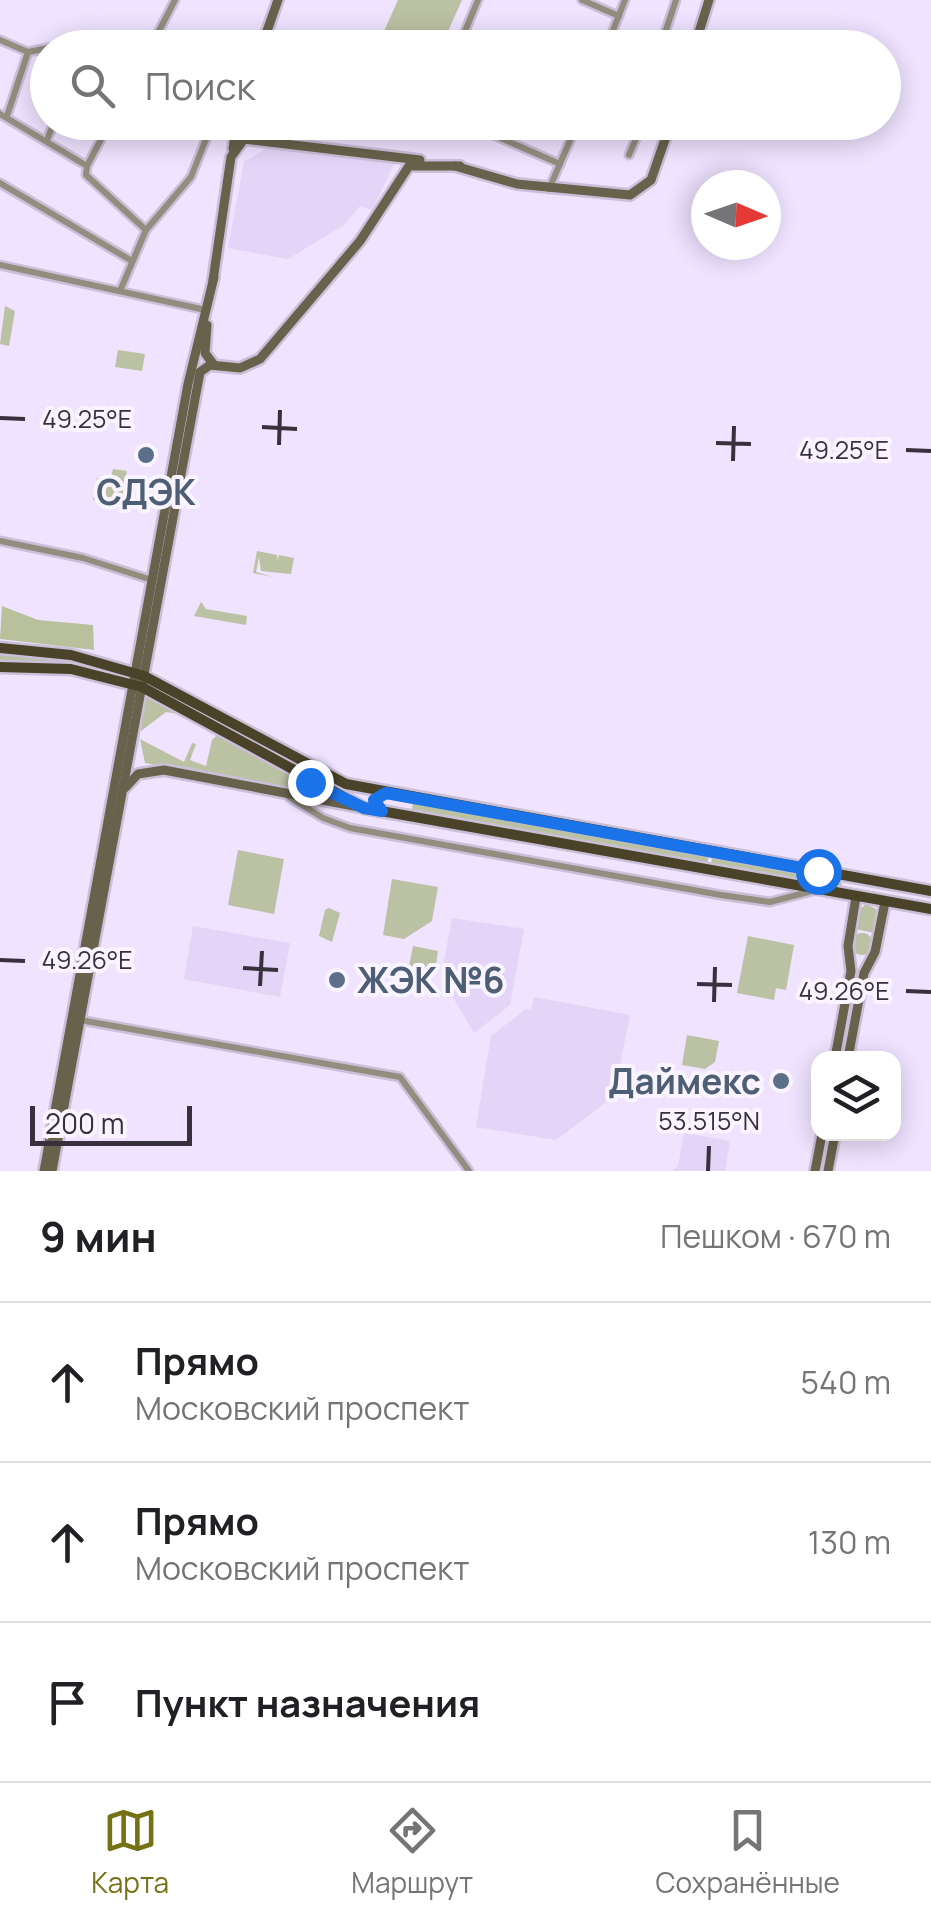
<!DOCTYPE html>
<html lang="ru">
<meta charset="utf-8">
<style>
:root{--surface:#fff;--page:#f2f2f2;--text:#202124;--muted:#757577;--line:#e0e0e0;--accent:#757215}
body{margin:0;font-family:Manrope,sans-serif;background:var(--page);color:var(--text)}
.controls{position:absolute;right:30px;bottom:30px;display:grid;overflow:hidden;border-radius:20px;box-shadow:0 5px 25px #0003}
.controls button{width:90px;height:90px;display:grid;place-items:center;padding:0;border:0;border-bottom:2px solid var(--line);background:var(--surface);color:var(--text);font:50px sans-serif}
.compass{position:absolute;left:691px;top:170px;width:90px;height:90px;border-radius:50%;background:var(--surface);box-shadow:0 5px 25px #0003;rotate:92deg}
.scale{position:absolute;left:30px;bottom:25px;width:162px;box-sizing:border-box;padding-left:10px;border:5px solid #36313c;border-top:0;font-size:28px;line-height:35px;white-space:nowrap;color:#36313c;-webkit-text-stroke:8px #f9f4ff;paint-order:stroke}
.stop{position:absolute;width:30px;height:30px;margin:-22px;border:8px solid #1a73e8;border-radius:50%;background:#fff}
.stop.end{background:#1a73e8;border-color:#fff;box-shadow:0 2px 10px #0008}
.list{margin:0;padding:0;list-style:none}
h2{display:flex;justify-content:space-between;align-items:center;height:130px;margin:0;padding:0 40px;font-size:42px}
h2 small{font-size:32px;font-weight:400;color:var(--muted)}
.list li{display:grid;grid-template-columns:65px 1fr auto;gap:30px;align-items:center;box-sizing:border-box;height:160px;padding:0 40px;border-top:2px solid var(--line)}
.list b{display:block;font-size:38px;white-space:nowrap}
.list p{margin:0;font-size:32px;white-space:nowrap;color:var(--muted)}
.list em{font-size:32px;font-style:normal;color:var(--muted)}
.icon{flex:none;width:55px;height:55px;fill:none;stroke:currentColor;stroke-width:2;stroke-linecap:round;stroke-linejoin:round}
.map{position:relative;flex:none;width:931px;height:1171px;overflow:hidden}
.search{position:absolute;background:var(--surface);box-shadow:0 5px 25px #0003;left:30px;right:30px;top:30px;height:110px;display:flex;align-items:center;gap:25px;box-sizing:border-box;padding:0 35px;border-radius:55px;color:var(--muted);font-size:38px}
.sheet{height:610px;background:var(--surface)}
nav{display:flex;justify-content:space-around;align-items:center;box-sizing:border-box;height:140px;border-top:2px solid var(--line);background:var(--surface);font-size:28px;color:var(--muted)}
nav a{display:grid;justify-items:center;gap:5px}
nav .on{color:var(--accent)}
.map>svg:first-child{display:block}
.built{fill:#e4d4f7}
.green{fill:#bbc1a3}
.forest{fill:#b9c09c}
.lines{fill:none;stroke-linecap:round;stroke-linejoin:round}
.minor-casing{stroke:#cabfd8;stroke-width:11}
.secondary-casing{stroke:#cabfd8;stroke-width:14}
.primary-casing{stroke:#cabfd8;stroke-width:15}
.minor{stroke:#928d7e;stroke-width:6}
.secondary{stroke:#68624c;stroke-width:9}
.primary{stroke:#4b4329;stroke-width:10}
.route{stroke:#1a73e8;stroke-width:12}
.ticks{fill:none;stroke:#36313c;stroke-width:4}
.service-dot{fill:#5c6f8a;stroke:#f9f4ff;stroke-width:4}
.labels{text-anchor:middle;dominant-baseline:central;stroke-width:8;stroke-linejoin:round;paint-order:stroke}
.service-label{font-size:35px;font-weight:bold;fill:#4e5e75;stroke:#f9f4ff}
.ticks-label{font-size:25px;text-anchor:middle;fill:#36313c;stroke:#f9f4ff;stroke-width:8;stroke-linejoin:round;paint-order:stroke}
</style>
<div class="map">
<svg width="931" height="1171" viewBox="0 0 931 1171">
<rect width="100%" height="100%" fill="#efe3ff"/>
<g class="built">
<path d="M270 146 298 151 299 147 395 162 372 210 360 206 344 225 288 259 228 248 244 162Z"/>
<path d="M452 918 524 929 510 1005 474 1033 441 977Z"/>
<path d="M193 926 290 943 280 997 184 979Z"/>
<path d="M534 997 630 1015 614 1096 556 1140 476 1127 491 1036 526 1009 531 1010Z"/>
<path d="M684 1133 730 1141 725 1171H672L678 1166Z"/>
</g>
<g class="green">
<path d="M398 0H462L441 47H377Z"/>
<path d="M5 306 15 311 9 346 0 344Z"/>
<path d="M118 350 145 354 142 371 115 367Z"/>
<path d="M113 469 127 471 121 505 93 500 97 478 110 480Z"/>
<path d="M257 551 277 555V560L279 555 294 558 291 574 261 571 259 557 256 572 273 577 253 573Z"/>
<path d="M201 602 206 609 247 616 246 625 194 616Z"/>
<path d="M0 652 35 653 113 668 112 674 44 663H0Z"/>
<path d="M150 696 184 714 183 715 166 712 141 731 143 701Z"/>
<path d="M219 733 305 782 308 788 303 791 145 763 140 739 184 762 192 743 196 744 190 760 206 766 212 740Z"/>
<path d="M413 803 708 857V863L412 809Z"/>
<path d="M238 850 284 859 274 914 228 905Z"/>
<path d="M712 857 839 880 843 886 711 864Z"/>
<path d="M392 879 438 887 432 921 404 939 383 935Z"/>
<path d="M866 904 876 909 875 933 855 929 858 911Z"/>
<path d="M329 908 340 913 332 942 319 936 325 910Z"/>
<circle cx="862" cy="944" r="11"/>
<path d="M748 936 794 945 786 990 776 988 774 1000 737 993Z"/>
<path d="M413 946 438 951 435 971 409 966Z"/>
<path d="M687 1035 719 1041 715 1062 705 1069 682 1065Z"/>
</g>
<path class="forest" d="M2 606 38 620 93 625 94 650 0 639Z"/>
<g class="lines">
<defs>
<g id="minor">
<path d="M582 0 619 16"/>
<path d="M464 34 494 48"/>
<path d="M0 40 28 52"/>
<path d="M48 48H77"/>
<path d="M150 48 175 0"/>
<path d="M458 48 478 0"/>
<path d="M606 48 625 0"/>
<path d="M660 48 676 0"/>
<path d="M28 52 48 48"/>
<path d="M0 114 87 166 86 175 146 230"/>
<path d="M7 116 28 52"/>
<path d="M201 122 236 128"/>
<path d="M464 122 560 164"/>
<path d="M47 140 54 122"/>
<path d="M629 155 643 122"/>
<path d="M87 166 110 122"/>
<path d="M0 183 132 261"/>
<path d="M549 189 578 122"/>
<path d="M0 265 201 309"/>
<path d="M120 291 146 230 191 177 212 124"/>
<path d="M0 541 83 558 152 580"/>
<path d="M289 797 323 818 350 828 721 895 770 902 816 890"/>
<path d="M80 1020 400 1077 469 1171"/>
</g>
<g id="secondary">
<path d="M261 48 278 0"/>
<path d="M694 48 709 0"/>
<path d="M233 149 237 122"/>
<path d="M455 166 517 184 630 195 651 180 671 122"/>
<path d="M213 280 231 157 244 139 420 160"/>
<path d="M207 325 205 353 214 365"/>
<path d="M125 788 138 774 164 770 359 807"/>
<path d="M835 1058 851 971 848 946 856 897"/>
<path d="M848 1058 864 973 875 952 885 902"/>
<path d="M44 1171 188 384 214 277"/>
<path d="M52 1171 200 372 210 365 240 368 260 359 360 241 409 166H460"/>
<path d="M815 1171 822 1134"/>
<path d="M828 1171 835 1134"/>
</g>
<g id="primary">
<path d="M0 648 71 655 144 676 346 784 931 891"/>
<path d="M0 667 71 669 142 687 364 808 931 909"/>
</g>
</defs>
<use href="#minor" class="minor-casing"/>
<use href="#secondary" class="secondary-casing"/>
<use href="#primary" class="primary-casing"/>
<use href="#minor" class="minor"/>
<use href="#secondary" class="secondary"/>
<use href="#primary" class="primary"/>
</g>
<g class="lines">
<path class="route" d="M310 782 364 808 382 811 374 800 386 793 818 871"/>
</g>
<path class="ticks" d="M0 418 25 419M262 427 297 429M716 443 751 444M279 445 280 410M906 450 931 451M733 461 734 426M0 960 25 961M243 968 278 970M697 984 732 985M260 986 262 951M906 991 931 992M714 1002 715 967M708 1171 709 1146"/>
<g class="service-dot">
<circle cx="146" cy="455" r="10"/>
<circle cx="337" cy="980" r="10"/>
<circle cx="781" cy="1081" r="10"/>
</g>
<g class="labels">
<g class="service-label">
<text x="146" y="492">СДЭК</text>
<text x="357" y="980" text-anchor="start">ЖЭК №6</text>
<text x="761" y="1081" text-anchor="end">Даймекс</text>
</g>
</g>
<g class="ticks-label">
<text x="87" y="428">49.25°E</text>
<text x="844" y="459">49.25°E</text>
<text x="87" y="969">49.26°E</text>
<text x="844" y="1000">49.26°E</text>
<text x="709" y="1130">53.515°N</text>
</g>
</svg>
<div class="controls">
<button><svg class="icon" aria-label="layers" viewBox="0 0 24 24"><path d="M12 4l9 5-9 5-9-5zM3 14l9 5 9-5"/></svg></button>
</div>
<svg class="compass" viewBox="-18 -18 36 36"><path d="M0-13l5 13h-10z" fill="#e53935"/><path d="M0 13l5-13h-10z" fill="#757577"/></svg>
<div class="scale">200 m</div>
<div class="stop" style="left:818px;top:871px"></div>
<div class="stop end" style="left:310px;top:782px"></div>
<div class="search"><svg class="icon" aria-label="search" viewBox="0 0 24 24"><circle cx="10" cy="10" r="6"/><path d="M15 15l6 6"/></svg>Поиск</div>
</div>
<section class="sheet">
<h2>9 мин<small>Пешком · 670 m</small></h2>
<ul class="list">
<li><svg class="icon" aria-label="ahead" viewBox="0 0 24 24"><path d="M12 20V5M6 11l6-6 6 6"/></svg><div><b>Прямо</b><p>Московский проспект</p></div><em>540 m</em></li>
<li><svg class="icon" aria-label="ahead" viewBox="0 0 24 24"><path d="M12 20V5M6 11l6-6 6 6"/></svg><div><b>Прямо</b><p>Московский проспект</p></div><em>130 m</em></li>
<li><svg class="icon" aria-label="arrive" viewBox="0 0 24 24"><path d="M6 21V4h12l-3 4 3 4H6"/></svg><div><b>Пункт назначения</b></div></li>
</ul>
</section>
<nav>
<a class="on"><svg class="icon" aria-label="map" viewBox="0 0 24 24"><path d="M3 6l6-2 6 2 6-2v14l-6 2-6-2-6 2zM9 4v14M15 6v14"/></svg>Карта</a>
<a><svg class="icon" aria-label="directions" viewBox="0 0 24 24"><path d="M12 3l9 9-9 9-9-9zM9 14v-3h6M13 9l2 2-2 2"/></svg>Маршрут</a>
<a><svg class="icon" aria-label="saved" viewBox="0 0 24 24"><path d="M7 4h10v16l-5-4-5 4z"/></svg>Сохранённые</a>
</nav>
